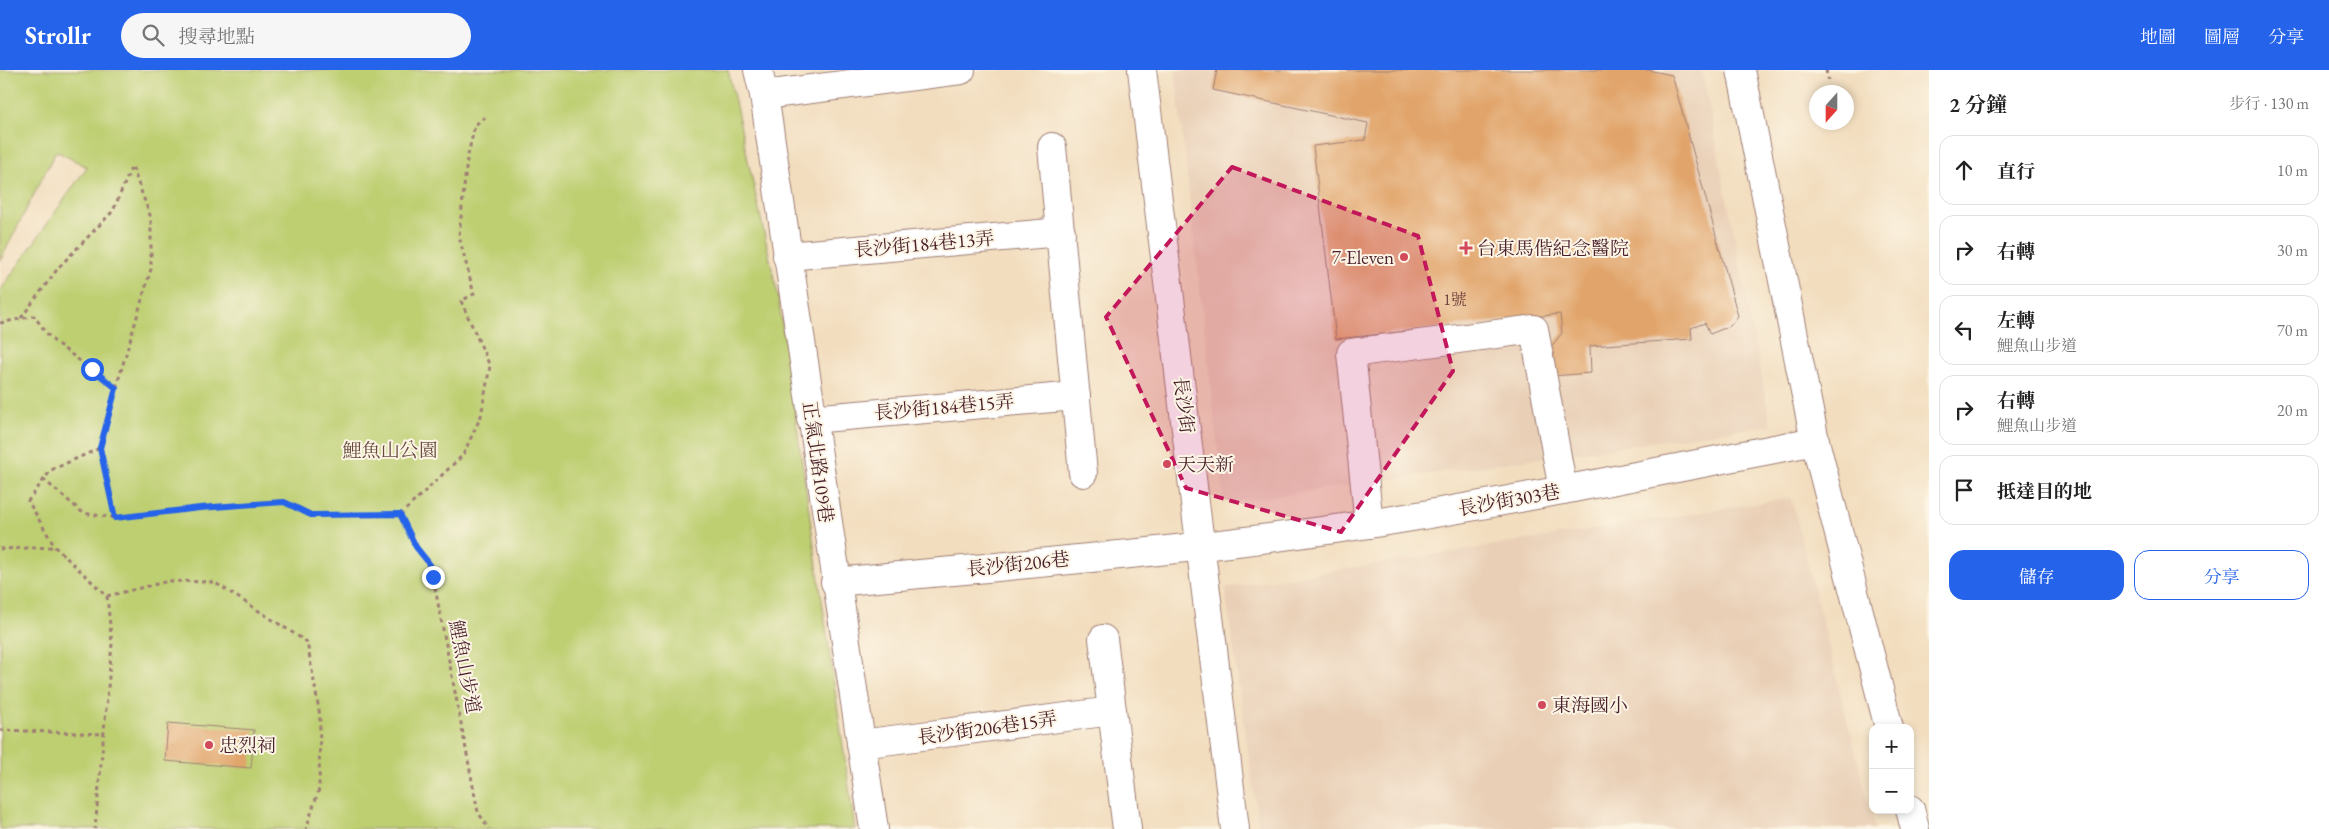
<!DOCTYPE html>
<html lang="zh-TW">
<meta charset="utf-8">
<style>
:root{--surface:#fff;--page:#f6f6f6;--text:#222;--muted:#767676;--line:#e0e0e0;--accent:#2563eb}
body{margin:0;font-family:"EB Garamond","Noto Serif TC",serif;background:var(--page);color:var(--text)}
.controls{position:absolute;right:15px;bottom:15px;display:grid;overflow:hidden;border-radius:10px;box-shadow:0 2px 8px #0003}
.controls button{width:45px;height:45px;display:grid;place-items:center;padding:0;border:0;border-bottom:1px solid var(--line);background:var(--surface);color:var(--text);font:25px sans-serif}
.compass{position:absolute;left:1809px;top:15px;width:45px;height:45px;border-radius:50%;background:var(--surface);box-shadow:0 2px 8px #0003;rotate:201deg}
.stop{position:absolute;width:15px;height:15px;margin:-11px;border:4px solid #2563eb;border-radius:50%;background:#fff}
.stop.end{background:#2563eb;border-color:#fff;box-shadow:0 1px 5px #0008}
.list{margin:0;padding:0;list-style:none}
h2{display:flex;justify-content:space-between;align-items:center;height:65px;margin:0;padding:0 20px;font-size:21px}
h2 small{font-size:16px;font-weight:400;color:var(--muted)}
.list li{display:grid;grid-template-columns:32px 1fr auto;gap:15px;align-items:center;box-sizing:border-box;height:70px;margin:0 10px 10px;padding:0 10px;border:1px solid var(--line);border-radius:15px}
.list b{display:block;font-size:19px;white-space:nowrap}
.list p{margin:0;font-size:16px;white-space:nowrap;color:var(--muted)}
.list em{font-size:16px;font-style:normal;color:var(--muted)}
.actions{display:flex;gap:10px;padding:15px 20px}
.actions a{flex:1;padding:11px 0;border:1px solid var(--accent);border-radius:15px;text-align:center;font-size:18px;color:var(--accent)}
.actions .main{background:var(--accent);color:#fff}
.icon{flex:none;width:28px;height:28px;fill:none;stroke:currentColor;stroke-width:2;stroke-linecap:round;stroke-linejoin:round}
.map{position:relative;flex:none;width:1929px;height:759px;overflow:hidden}
header{display:flex;align-items:center;gap:30px;box-sizing:border-box;height:70px;padding:0 25px;background:var(--accent);color:#fff}
header strong{font-size:24px}
nav{display:flex;gap:28px;margin-inline-start:auto;font-size:18px}
.search{width:350px;height:45px;background:var(--page);display:flex;align-items:center;gap:12px;box-sizing:border-box;padding:0 18px;border-radius:28px;color:var(--muted);font-size:19px}
main{display:flex}
aside{flex:1;background:var(--surface)}
.map>svg:first-child{display:block}
.built{fill:#e9cfb6}
.green{fill:#becf72;stroke:#84774e}
.building{fill:#e1a46b}
.lines{fill:none;stroke-linecap:round;stroke-linejoin:round}
.minor-casing{stroke:#9e7e74;stroke-width:30}
.path{stroke:#9e7e74;stroke-width:3;stroke-dasharray:4 4;stroke-linecap:butt}
.minor{stroke:#fff;stroke-width:28}
.route{stroke:#2563eb;stroke-width:6}
.marked{fill:#c2185b;fill-opacity:0.2;stroke:#c2185b;stroke-width:4;stroke-dasharray:10 6;stroke-linejoin:round}
.poi-dot{fill:#d1495b;stroke:#fcf5e5;stroke-width:2}
.labels{text-anchor:middle;dominant-baseline:central;stroke-width:4;stroke-linejoin:round;paint-order:stroke}
.number-label{font-size:16px;fill:#70403b}
.street-label{font-size:19px;fill:#4a1f2b;stroke:#fcf5e5}
.poi-label{font-size:19px;fill:#4a1f2b;stroke:#fcf5e5;text-anchor:start}
.park-label{font-size:19px;fill:#674b3d;stroke:#fcf5e5}
</style>
<header>
<strong>Strollr</strong>
<div class="search"><svg class="icon" aria-label="search" viewBox="0 0 24 24"><circle cx="10" cy="10" r="6"/><path d="M15 15l6 6"/></svg>搜尋地點</div>
<nav><a>地圖</a><a>圖層</a><a>分享</a></nav>
</header>
<main>
<div class="map">
<svg width="1929" height="759" viewBox="0 0 1929 759">
<rect width="100%" height="100%" fill="#fcf5e5"/>
<filter id="ink" filterUnits="userSpaceOnUse"><feTurbulence type="fractalNoise" baseFrequency=".02" numOctaves="2"/><feDisplacementMap in="SourceGraphic" scale="10" xChannelSelector="R" yChannelSelector="G"/><feConvolveMatrix kernelMatrix="1 2 1 2 8 2 1 2 1" color-interpolation-filters="sRGB"/></filter>
<filter id="wash" filterUnits="userSpaceOnUse"><feTurbulence type="fractalNoise" baseFrequency=".0096" numOctaves="4" result="noise"/><feDisplacementMap in="SourceGraphic" scale="20" xChannelSelector="R" yChannelSelector="G"/><feGaussianBlur stdDeviation="1.12" result="paint"/><feColorMatrix in="noise" values="0 0 0 0 0 0 0 0 0 0 0 0 0 0 0 0 0 1.4 0 .05"/><feComposite in="paint" operator="in"/></filter>
<g filter="url(#wash)">
<rect width="100%" height="100%" fill="#f2ddbe"/>
<g class="built">
<path d="M1175 0H1702L1771 355 1224 433Z"/>
<path d="M1791 428 1875 759H1259L1225 518Z"/>
</g>
<path class="green" d="M0 0H728L778 226 855 759H0V221L87 97 56 81 0 191Z"/>
<g id="blocks">
<g class="building">
<path d="M1217 0H1648L1672 5 1738 246 1730 256 1710 264 1705 253 1691 258 1692 269 1590 276 1591 303 1552 306 1550 278 1562 263 1560 244 1336 269 1313 76 1365 70 1368 53 1213 20Z"/>
<path d="M168 653 254 660 251 698 165 691Z"/>
</g>
</g>
</g>
<g filter="url(#ink)">
<use href="#blocks" fill-opacity="0" stroke="#9e7e74" stroke-width="1"/>
<g class="lines">
<defs>
<g id="minor">
<path d="M758 0 764 25 874 759"/>
<path d="M1142 0 1235 759"/>
<path d="M1741 0 1815 371 1889 658"/>
<path d="M764 25 961 0"/>
<path d="M1052 77 1083 403"/>
<path d="M787 186 1061 162"/>
<path d="M811 349 1076 326"/>
<path d="M1369 454 1351 283 1534 259 1563 420"/>
<path d="M835 512C1013 495 1192 481 1369 454 1519 430 1667 400 1815 371"/>
<path d="M1103 569 1127 759"/>
<path d="M861 674 1112 641"/>
<path d="M1910 739 1915 759"/>
</g>
</defs>
<use href="#minor" class="minor-casing"/>
<g class="path">
<path d="M1826 0 1828 10"/>
<path d="M21 248 59 197 113 141 132 96 151 148V199L116 318"/>
<path d="M0 253 34 246 51 269 116 318 100 378 51 400 28 431 55 477 107 526 112 574 95 759"/>
<path d="M100 378 115 448"/>
<path d="M43 409 83 443 115 448 200 438 284 431 311 445H400L416 477 428 492 433 507 478 742 489 759"/>
<path d="M400 445 463 385 481 346 490 296 461 231 474 224 459 166 467 89 475 55 485 47"/>
<path d="M0 479 55 477"/>
<path d="M107 526 169 511 214 512 307 572 320 646 319 719 306 759"/>
<path d="M0 660 104 664"/>
</g>
<use href="#minor" class="minor"/>
</g>
</g>
<g class="lines" filter="url(#ink)">
<path class="route" d="M92 299 116 318 100 378 115 448 200 438 284 432 311 445 400 444 416 477 428 492 433 507"/>
</g>
<path class="marked" d="M1232 97 1418 166 1453 301 1341 462 1186 418 1106 247Z"/>
<g class="poi-dot">
<path d="M1463.5 170.5h5v5h5v5h-5v5h-5v-5h-5v-5h5z"/>
<circle cx="1404" cy="187" r="5"/>
<circle cx="1167" cy="394" r="5"/>
<circle cx="1542" cy="635" r="5"/>
<circle cx="209" cy="675" r="5"/>
</g>
<g class="labels">
<g class="number-label">
<text x="1455" y="229">1號</text>
</g>
<g class="street-label">
<text transform="translate(924 174) rotate(-5)">長沙街184巷13弄</text>
<text transform="translate(1184 335) rotate(83)">長沙街</text>
<text transform="translate(944 337) rotate(-5)">長沙街184巷15弄</text>
<text transform="translate(818 392) rotate(82)">正氣北路109巷</text>
<text transform="translate(1509 430) rotate(-10)">長沙街303巷</text>
<text transform="translate(1018 494) rotate(-6)">長沙街206巷</text>
<text transform="translate(465 597) rotate(79)">鯉魚山步道</text>
<text transform="translate(987 658) rotate(-8)">長沙街206巷15弄</text>
</g>
<g class="poi-label">
<text x="1477" y="178">台東馬偕紀念醫院</text>
<text x="1394" y="187" text-anchor="end">7-Eleven</text>
<text x="1177" y="394">天天新</text>
<text x="1552" y="635">東海國小</text>
<text x="219" y="675">忠烈祠</text>
</g>
<g class="park-label">
<text x="390" y="380">鯉魚山公園</text>
</g>
</g>
</svg>
<div class="controls">
<button>+</button>
<button>−</button>
</div>
<svg class="compass" viewBox="-18 -18 36 36"><path d="M0-13l5 13h-10z" fill="#e53935"/><path d="M0 13l5-13h-10z" fill="#767676"/></svg>
<div class="stop" style="left:92px;top:299px"></div>
<div class="stop end" style="left:433px;top:507px"></div>
</div>
<aside>
<h2>2 分鐘<small>步行 · 130 m</small></h2>
<ul class="list">
<li><svg class="icon" aria-label="ahead" viewBox="0 0 24 24"><path d="M12 20V5M6 11l6-6 6 6"/></svg><div><b>直行</b></div><em>10 m</em></li>
<li><svg class="icon" aria-label="right" viewBox="0 0 24 24"><path d="M7 20v-9h11M14 6l5 5-5 5"/></svg><div><b>右轉</b></div><em>30 m</em></li>
<li><svg class="icon" aria-label="left" viewBox="0 0 24 24"><path d="M17 20v-9H6M10 6l-5 5 5 5"/></svg><div><b>左轉</b><p>鯉魚山步道</p></div><em>70 m</em></li>
<li><svg class="icon" aria-label="right" viewBox="0 0 24 24"><path d="M7 20v-9h11M14 6l5 5-5 5"/></svg><div><b>右轉</b><p>鯉魚山步道</p></div><em>20 m</em></li>
<li><svg class="icon" aria-label="arrive" viewBox="0 0 24 24"><path d="M6 21V4h12l-3 4 3 4H6"/></svg><div><b>抵達目的地</b></div></li>
</ul>
<div class="actions"><a class="main">儲存</a><a>分享</a></div>
</aside>
</main>
